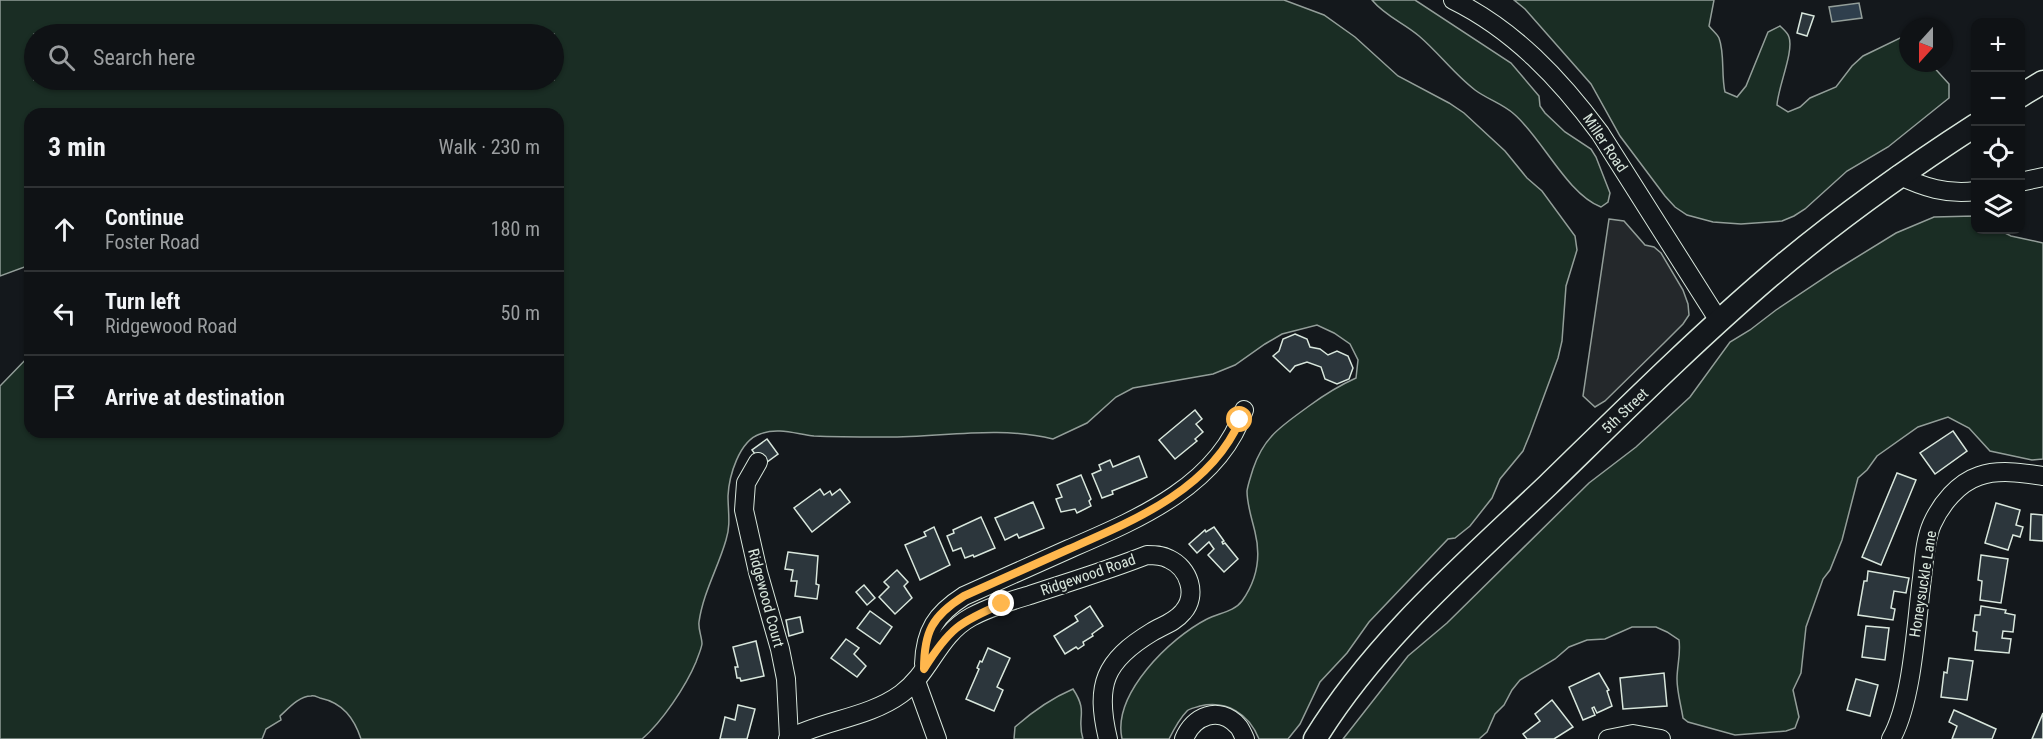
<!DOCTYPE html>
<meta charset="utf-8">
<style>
:root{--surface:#0f1215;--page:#181b1e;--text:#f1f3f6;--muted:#9b9ea0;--line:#2f3234}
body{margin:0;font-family:"Roboto Condensed",sans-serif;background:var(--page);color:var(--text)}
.controls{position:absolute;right:18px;top:18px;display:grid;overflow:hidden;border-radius:12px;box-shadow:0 2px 4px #0004}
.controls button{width:54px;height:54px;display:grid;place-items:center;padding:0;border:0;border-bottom:2px solid var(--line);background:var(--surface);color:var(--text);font:30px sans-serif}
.compass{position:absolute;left:1899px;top:18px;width:54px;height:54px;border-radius:50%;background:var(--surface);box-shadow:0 2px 4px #0004;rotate:201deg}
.stop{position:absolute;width:18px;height:18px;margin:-14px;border:4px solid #ffb74d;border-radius:50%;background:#fff}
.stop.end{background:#ffb74d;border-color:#fff;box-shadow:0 2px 6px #0008}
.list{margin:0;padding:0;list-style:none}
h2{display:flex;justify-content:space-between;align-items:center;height:78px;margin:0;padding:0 24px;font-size:26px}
h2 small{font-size:20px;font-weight:400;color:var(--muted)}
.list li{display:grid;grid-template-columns:39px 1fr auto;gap:18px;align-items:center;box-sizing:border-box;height:84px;padding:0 24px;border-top:2px solid var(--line)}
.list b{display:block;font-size:22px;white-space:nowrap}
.list p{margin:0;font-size:20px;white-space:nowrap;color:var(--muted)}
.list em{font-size:20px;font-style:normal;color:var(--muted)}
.icon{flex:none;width:33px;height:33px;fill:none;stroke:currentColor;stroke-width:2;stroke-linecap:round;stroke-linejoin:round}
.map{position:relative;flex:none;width:2043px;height:739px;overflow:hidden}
.search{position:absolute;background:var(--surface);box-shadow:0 2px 4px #0004;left:24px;top:24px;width:540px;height:66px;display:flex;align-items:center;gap:15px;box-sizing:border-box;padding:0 21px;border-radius:33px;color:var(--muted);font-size:22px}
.panel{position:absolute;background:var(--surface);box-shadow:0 2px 4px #0004;left:24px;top:108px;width:540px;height:330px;border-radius:18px}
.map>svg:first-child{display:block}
.green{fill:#1a2d24;stroke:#939e99;stroke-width:1.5;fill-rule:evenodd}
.parking{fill:#24282b;stroke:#939e99;stroke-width:1.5}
.water{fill:#2f3f4d;stroke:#939e99;stroke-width:1.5}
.building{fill:#2c363c;stroke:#d8e6dc;stroke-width:1.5}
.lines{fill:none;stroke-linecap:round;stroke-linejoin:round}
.minor-casing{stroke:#d8e6dc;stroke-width:20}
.major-casing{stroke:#d8e6dc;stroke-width:25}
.minor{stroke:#14181c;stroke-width:18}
.major{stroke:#14181c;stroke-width:22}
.route{stroke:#ffb74d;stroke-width:8}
.labels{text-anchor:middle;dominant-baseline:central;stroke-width:4.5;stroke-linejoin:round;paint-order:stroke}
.street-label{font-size:15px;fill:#d8e6dc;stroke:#14181c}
</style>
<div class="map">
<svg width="2043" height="739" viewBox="0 0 2043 739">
<rect width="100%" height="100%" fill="#14181c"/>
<g class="green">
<path d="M0 0H1284L1324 15 1355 37 1398 76 1449 103 1464 113 1505 151 1527 178 1542 191 1575 236 1577 250 1566 286 1562 341 1558 358 1530 434 1523 451 1500 479 1492 498 1470 526 1455 538 1448 539 1369 622 1347 653 1320 682 1300 724 1288 739H1259C1249 714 1227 700 1200 706 1195 708 1190 708 1187 711 1179 719 1174 729 1169 739H1122C1112 694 1170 638 1207 619 1218 613 1234 612 1242 601 1257 580 1261 556 1255 532 1252 519 1247 505 1247 491 1248 484 1251 476 1253 469 1264 436 1282 426 1309 406 1324 395 1338 386 1356 378L1358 360 1350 344 1334 333 1317 325 1282 334 1265 344 1235 365 1213 374 1133 388 1116 397 1087 423 1053 439C996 425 939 438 882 437 859 437 836 437 814 436 796 434 778 427 760 434 739 441 729 476 728 496 728 511 731 525 726 540 718 568 703 593 699 622 698 629 702 637 702 644 701 650 698 656 696 662 686 686 662 722 642 739H361C354 718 343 703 320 698 317 697 314 695 311 696 299 696 288 709 280 716L281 720 266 729 262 739H0V386L30 355V432H558V114H30V265L0 276ZM34 34H554V80H34Z"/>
<path d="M1372 0H1415L1511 63 1539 96 1540 106 1545 113 1565 132 1591 149 1596 157 1610 193 1608 202 1601 207C1567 194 1542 138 1514 114 1503 104 1487 99 1475 90 1454 74 1439 53 1419 36 1404 23 1385 16 1372 0Z"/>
<path d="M1514 0H1714L1709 26C1712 30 1717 34 1719 38 1725 54 1721 75 1725 92L1737 97 1746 86 1768 32 1780 26C1783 29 1788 33 1789 37 1794 52 1778 87 1777 105L1788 112 1800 107 1810 98 1836 87 1852 66 1863 56 1900 38 1908 42V63H1930L1949 84V98L1888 147 1847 171 1805 209 1794 216 1782 221 1741 224 1713 222 1687 215 1675 207 1665 196 1620 136 1591 84 1525 9Z"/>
<path d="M1974 216 1976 230H1999L2011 236 2043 243V459L2032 460 1990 451 1969 428 1948 417 1918 427 1877 456 1867 470 1858 478 1842 540 1830 570 1823 579 1806 627 1801 673 1793 690 1799 717 1795 728 1786 731 1735 735 1688 722 1683 718C1681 705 1677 692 1677 679 1677 666 1681 653 1679 640L1667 632 1656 627H1632L1605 639 1587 640 1569 647 1555 659 1520 680 1512 690 1504 705 1495 714 1487 732 1479 739H1343L1408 656 1447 623 1589 483 1636 447 1690 397 1730 342 1750 330 1776 310 1836 270 1896 233 1934 217Z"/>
<path d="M1073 689C1089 713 1076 717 1083 739H1014L1015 727C1032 712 1052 698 1073 689Z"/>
</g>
<path class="parking" d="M1609 219 1624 221 1645 245 1654 247 1661 253 1683 290 1688 304 1689 315 1683 324 1664 343 1605 401 1595 407 1583 396Z"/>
<path class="water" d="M1859 3 1862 18 1832 22 1829 7Z"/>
<g class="building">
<path d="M1802 13 1814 16 1807 36 1797 33Z"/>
<path d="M1295 334 1307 339 1310 347 1320 349 1328 355 1337 351 1348 356 1353 368 1349 379 1337 384 1325 379 1321 367 1307 362 1295 366 1290 372 1273 356 1279 351 1283 339Z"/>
<path d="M1195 410 1202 419 1196 424 1203 432 1195 439 1197 441 1175 459 1159 440Z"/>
<path d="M1953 431 1967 451 1935 474 1920 453Z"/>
<path d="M767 439 778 454 763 465 752 450Z"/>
<path d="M1139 456 1147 477 1112 491 1113 494 1102 498 1092 474 1101 470 1099 465 1110 460 1113 467Z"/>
<path d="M1897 473 1916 480 1881 565 1862 557Z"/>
<path d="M1081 475 1091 499 1089 501 1091 506 1077 513 1075 509 1061 512 1056 499 1062 497 1057 485Z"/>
<path d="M820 489 824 495 830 491 832 495 840 489 850 502 812 532 794 508Z"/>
<path d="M1033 502 1044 528 1019 538 1017 534 1005 540 995 518Z"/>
<path d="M1996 503 2020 510 2016 525 2023 527 2020 537 2013 535 2008 550 1985 543Z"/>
<path d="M2031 514 2043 515V541L2030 540Z"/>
<path d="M981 517 995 548 974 557 973 555 965 558 961 548 953 551 947 536 954 533 953 530Z"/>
<path d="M934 527 950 565 920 580 905 545 926 536 924 532Z"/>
<path d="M1214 527 1224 541 1222 542 1223 544 1225 543 1238 559 1224 572 1208 555 1214 549 1209 542 1197 553 1189 544 1205 530 1206 532Z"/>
<path d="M788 552 818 556 816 584 819 585 817 599 795 596 797 581H791L793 570 785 569Z"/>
<path d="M1981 555 2008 559 2001 603 1980 600 1982 581 1978 580Z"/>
<path d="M897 570 908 582 904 586 912 598 895 614 879 597 889 587 884 582Z"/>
<path d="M1868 571 1909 578 1906 593 1894 591 1891 608 1895 609 1893 620 1858 615 1864 581H1867Z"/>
<path d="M864 585 875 598 867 605 856 592Z"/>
<path d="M1090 606 1103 626 1092 634 1093 636 1083 642 1084 645 1078 649 1076 647 1065 654 1054 636 1078 621 1075 616Z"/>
<path d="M1981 606 2006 610 2005 613 2015 615 2013 632 2003 631 2002 638 2011 639 2009 653 1975 650 1977 632 1973 631 1975 615H1980Z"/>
<path d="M870 611 892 627 880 644 857 628Z"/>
<path d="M800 617 803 632 789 636 786 620Z"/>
<path d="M1866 626 1889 628 1885 660 1862 657Z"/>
<path d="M846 639 859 648 854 654 866 666 857 677 831 658Z"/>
<path d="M756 641 764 676 741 681 740 678H737L735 667H738L733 647Z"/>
<path d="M988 648 1010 658 997 687 1003 690 994 711 966 699 979 669 977 668 980 661 982 662Z"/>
<path d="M1949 658 1973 661 1967 700 1941 697 1944 672 1947 673Z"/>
<path d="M1599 673 1609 690 1607 691 1612 706 1597 713 1594 707 1592 708 1595 715 1583 720 1569 687Z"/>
<path d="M1664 673 1667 706 1623 709 1620 678Z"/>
<path d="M1856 679 1878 685 1870 716 1847 710Z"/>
<path d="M1552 700 1573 727 1554 739H1527L1523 734 1540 721 1535 714Z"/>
<path d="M738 705 755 709 747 739H720L725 717 735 720Z"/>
<path d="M1954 710 1996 729 1992 739H1952L1957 726 1949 722Z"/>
<path d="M2043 713V739H2032Z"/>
</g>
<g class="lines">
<defs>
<g id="minor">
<path d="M1453 0C1514 30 1560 79 1600 133L1719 321"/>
<path d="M1898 175C1923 187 1947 195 1976 191"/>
<path d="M2020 182 2043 177"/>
<path d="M758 462 746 483 744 510 758 572 780 649 786 679 789 738"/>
<path d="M924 664C925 631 936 614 964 596 999 580 1034 565 1069 549 1136 520 1219 486 1244 410"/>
<path d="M916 681 937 739"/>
<path d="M788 739C824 720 868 718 901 694 930 673 938 635 971 617 989 607 1010 601 1030 595 1069 582 1109 570 1147 555 1154 555 1162 555 1169 559 1189 568 1198 595 1183 612 1175 622 1162 626 1152 632 1104 661 1095 685 1108 739"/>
<path d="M1184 739C1193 716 1219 705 1238 726 1241 729 1243 735 1245 739"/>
<path d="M1608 739 1633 734 1661 739"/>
<path d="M1891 739C1913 700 1916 623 1922 578 1924 560 1925 540 1932 524 1941 504 1958 483 1979 476 1999 469 2023 473 2043 476"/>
</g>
<g id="major">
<path d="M2020 96 2043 82"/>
<path d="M1315 739C1375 641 1465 564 1548 485 1621 414 1693 342 1770 276 1836 220 1903 172 1976 125"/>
</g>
</defs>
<use href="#minor" class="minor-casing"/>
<use href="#major" class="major-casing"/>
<use href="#minor" class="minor"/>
<use href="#major" class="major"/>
</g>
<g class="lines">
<path class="route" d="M1002 604C959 622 949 629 924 669 924 632 932 616 964 596 999 580 1034 565 1069 549 1133 521 1211 489 1240 420"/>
</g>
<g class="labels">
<g class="street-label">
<text transform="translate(1605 143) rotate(56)">Miller Road</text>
<text transform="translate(1625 411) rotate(-44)">5th Street</text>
<text transform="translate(1088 575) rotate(-19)">Ridgewood Road</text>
<text transform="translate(1923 584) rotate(-81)">Honeysuckle Lane</text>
<text transform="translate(766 598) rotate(75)">Ridgewood Court</text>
</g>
</g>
</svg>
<div class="controls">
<button>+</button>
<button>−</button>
<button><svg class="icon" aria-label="locate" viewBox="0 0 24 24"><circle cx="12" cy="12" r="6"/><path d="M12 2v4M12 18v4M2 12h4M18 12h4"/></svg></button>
<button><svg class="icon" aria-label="layers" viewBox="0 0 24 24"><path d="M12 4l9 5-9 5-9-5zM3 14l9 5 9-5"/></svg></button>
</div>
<svg class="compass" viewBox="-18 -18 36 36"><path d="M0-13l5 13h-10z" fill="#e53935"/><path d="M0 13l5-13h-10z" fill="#9b9ea0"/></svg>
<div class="stop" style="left:1240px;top:420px"></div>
<div class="stop end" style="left:1002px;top:604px"></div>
<div class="search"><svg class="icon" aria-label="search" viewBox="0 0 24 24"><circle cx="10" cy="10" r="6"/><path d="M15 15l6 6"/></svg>Search here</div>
<section class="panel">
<h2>3 min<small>Walk · 230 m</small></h2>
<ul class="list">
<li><svg class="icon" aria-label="ahead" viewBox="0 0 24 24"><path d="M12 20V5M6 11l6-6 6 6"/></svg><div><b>Continue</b><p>Foster Road</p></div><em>180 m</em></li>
<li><svg class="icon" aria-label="left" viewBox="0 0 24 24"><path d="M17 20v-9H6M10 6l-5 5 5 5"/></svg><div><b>Turn left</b><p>Ridgewood Road</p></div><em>50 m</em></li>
<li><svg class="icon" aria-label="arrive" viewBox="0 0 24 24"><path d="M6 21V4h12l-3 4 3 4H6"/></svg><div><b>Arrive at destination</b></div></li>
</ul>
</section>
</div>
